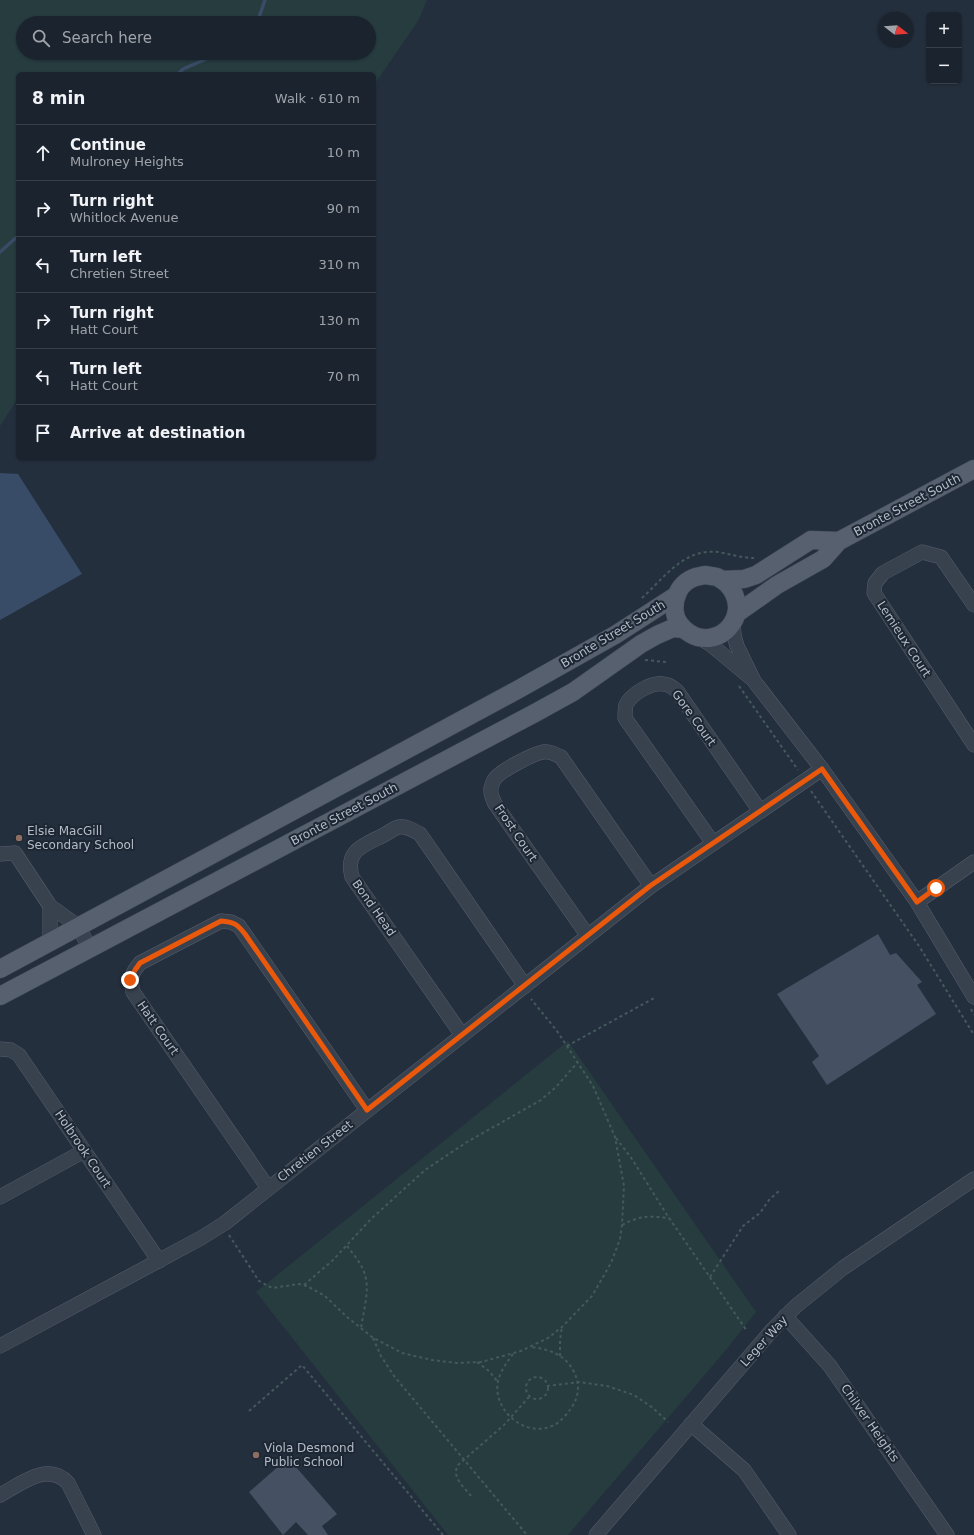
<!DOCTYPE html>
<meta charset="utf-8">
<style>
:root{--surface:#1b232e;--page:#282f3a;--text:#f1f3f6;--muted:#a0a4aa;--line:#39404a}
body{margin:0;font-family:"DejaVu Sans",sans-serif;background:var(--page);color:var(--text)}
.controls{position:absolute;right:12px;top:12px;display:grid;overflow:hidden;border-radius:6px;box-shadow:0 1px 3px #0004}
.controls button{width:36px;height:36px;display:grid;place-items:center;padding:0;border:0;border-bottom:1px solid var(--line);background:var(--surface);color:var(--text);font:20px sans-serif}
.compass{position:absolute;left:878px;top:12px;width:36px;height:36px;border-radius:50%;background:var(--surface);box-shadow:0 1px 3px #0004;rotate:107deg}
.stop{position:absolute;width:12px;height:12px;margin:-9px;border:3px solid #ea580c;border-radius:50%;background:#fff}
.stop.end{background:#ea580c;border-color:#fff;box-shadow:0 1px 4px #0008}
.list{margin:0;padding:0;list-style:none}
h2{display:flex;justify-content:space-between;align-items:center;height:52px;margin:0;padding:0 16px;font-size:17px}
h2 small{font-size:13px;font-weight:400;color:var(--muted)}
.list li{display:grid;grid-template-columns:26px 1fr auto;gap:12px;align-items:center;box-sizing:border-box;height:56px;padding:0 16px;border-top:1px solid var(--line)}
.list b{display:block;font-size:15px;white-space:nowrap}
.list p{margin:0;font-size:13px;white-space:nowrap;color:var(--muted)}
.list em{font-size:13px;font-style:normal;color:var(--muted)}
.icon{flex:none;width:22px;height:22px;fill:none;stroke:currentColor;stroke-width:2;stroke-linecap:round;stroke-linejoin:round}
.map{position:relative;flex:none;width:974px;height:1535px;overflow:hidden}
.search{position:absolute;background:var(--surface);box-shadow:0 1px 3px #0004;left:16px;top:16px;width:360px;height:44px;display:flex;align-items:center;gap:10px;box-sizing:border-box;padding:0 14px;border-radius:22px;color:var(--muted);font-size:15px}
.panel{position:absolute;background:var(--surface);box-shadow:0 1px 3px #0004;left:16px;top:72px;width:360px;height:388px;border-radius:6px}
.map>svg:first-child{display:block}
.green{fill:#263c3f;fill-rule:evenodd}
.water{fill:#394c67}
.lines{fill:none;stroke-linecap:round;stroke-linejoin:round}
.stream{stroke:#394c67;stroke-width:3.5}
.building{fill:#455162}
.minor-casing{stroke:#565f6c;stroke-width:15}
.major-casing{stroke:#414a57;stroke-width:19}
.path{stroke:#44595c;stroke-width:2;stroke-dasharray:3 3;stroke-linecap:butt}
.minor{stroke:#38414e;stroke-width:14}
.major{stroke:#56606e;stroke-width:18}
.route{stroke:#ea580c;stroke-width:5}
.education-dot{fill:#8d6e63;stroke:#1d2633;stroke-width:1.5}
.labels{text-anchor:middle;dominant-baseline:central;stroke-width:4;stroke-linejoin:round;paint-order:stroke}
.street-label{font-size:12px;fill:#b4bcc9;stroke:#1d2633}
.poi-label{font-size:12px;fill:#b4bcc9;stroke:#1d2633;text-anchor:start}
</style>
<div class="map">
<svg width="974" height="1535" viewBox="0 0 974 1535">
<rect width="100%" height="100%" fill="#242f3e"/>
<g class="green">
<path d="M0 0H427L418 21 374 85V74H18V398L0 426ZM23 23H369V53H23Z"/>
<path d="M568 1041 756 1312 726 1350 568 1535H448L256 1292Z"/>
</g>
<path class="water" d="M0 473 18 474 82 574 0 620Z"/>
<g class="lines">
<g class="stream">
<path d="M257 23 265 0"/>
<path d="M178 74 183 69 220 53"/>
<path d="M0 252 18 236"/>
</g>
</g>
<g class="building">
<path d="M878 934 890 955 896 953 922 982 917 985 936 1014 827 1085 812 1062 819 1056 777 994Z"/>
<path d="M288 1458 337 1514 322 1526 328 1535H308L296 1522 283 1535 249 1492Z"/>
</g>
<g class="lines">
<defs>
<g id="minor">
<path d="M974 605 941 557 922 552 883 573 875 583 874 593 974 745"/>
<path d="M733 621 734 635 737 646 754 681 822 769 917 902 974 997"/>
<path d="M698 637 710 644 751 678"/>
<path d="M713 843 625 718C625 714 625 709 626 705 631 694 651 682 663 684 669 684 672 687 677 691L760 811"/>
<path d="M0 854 15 853 50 906 78 926 90 949"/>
<path d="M917 902 974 862"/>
<path d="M588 936 495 804C493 799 490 794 491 789 491 786 493 782 494 780 499 771 533 754 543 752 549 751 555 754 561 757L651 886"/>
<path d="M50 942V906"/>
<path d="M462 1035 352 877C345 851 362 846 382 836 387 834 393 828 399 827 406 826 413 830 420 834L525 986"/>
<path d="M0 1049 11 1050 19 1055 159 1261"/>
<path d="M268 1188 133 992C130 978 131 974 140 963L221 921 231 922 239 926 367 1110"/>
<path d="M0 1197 84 1151"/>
<path d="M785 1316 830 1366 947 1535"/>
<path d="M0 1346 201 1238 225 1223 651 886 822 769"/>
<path d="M691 1424 744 1470 789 1535"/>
<path d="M0 1495C21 1484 48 1461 68 1483L94 1535"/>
<path d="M596 1535 773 1329 796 1306 843 1268 974 1179"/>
</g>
<g id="major">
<path d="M705 575C709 576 714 576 717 577 733 584 741 603 735 618 726 639 701 645 684 629 668 615 673 586 693 578 697 576 701 576 705 575Z"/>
<path d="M722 580 744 579 756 575 811 540 839 541"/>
<path d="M736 614 777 585 823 559 839 541 974 469"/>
<path d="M0 969 519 689 615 635 677 595"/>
<path d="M0 996 535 713 573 692 641 644 657 635 673 628 684 629"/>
</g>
</defs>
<use href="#minor" class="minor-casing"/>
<use href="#major" class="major-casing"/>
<g class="path">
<path d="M642 598C664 578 684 548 718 552 730 554 742 558 754 558"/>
<path d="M645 660 666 662"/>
<path d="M739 686 798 770"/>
<path d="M811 791 919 946 974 1035"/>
<path d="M971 1009 974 1015"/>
<path d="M567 1046 656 997"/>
<path d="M616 1138 632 1159 667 1215 747 1331"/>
<path d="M622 1225C641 1215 649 1216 669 1218"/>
<path d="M229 1235 259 1281 272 1288 299 1284 307 1286 325 1296 347 1317 372 1337 402 1353 432 1360 457 1363 481 1362 521 1351 548 1338 562 1327 592 1296 611 1263 620 1239 622 1225 624 1186 615 1137 593 1086 557 1031 531 999"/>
<path d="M347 1246C354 1255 362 1264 365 1275 370 1291 363 1312 361 1329"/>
<path d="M710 1277 743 1226 760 1213 769 1200 780 1190"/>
<path d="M304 1285 333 1260 371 1219 425 1170 467 1142 541 1100 556 1087 578 1062"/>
<path d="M373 1338 381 1356 394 1376 527 1535"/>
<path d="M513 1354C507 1362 501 1370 498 1381 492 1410 525 1438 552 1426 560 1423 567 1414 572 1407 579 1396 580 1384 574 1372 566 1355 549 1349 531 1347"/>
<path d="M560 1356V1340L562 1327"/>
<path d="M477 1362 489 1371 498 1382"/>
<circle cx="537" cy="1388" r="11"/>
<path d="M547 1386 579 1382 607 1386 634 1395 653 1408 668 1422"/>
<path d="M249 1411 302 1365 443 1535"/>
<path d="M471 1496C464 1487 451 1477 458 1465L504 1425 529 1397"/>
</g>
<use href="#minor" class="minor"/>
<use href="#major" class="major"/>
</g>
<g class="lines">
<path class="route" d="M130 980 135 970 140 963 221 921C234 922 237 924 245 934L367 1110 650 886 822 769 917 902 936 888"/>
</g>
<g class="education-dot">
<circle cx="19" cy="838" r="4"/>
<circle cx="256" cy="1455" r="4"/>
</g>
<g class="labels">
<g class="street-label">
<text transform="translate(907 505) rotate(-28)">Bronte Street South</text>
<text transform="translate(613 634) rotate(-31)">Bronte Street South</text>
<text transform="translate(904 639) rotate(57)">Lemieux Court</text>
<text transform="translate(694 718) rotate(54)">Gore Court</text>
<text transform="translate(344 814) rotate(-28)">Bronte Street South</text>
<text transform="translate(516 833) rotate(56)">Frost Court</text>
<text transform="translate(374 908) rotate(55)">Bond Head</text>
<text transform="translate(158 1028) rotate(55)">Hatt Court</text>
<text transform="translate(83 1149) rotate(56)">Holbrook Court</text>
<text transform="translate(315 1151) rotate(-38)">Chretien Street</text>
<text transform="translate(764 1341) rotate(-48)">Leger Way</text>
<text transform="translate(870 1423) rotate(55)">Chilver Heights</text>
</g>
<g class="poi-label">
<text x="27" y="831">Elsie MacGill<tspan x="27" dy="14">Secondary School</tspan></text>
<text x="264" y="1448">Viola Desmond<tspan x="264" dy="14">Public School</tspan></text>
</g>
</g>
</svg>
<div class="controls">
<button>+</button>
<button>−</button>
</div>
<svg class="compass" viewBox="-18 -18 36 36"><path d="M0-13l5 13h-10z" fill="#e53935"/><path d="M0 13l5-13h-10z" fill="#a0a4aa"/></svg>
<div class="stop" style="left:936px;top:888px"></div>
<div class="stop end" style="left:130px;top:980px"></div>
<div class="search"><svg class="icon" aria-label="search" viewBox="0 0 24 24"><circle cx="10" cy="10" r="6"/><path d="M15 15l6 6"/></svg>Search here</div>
<section class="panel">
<h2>8 min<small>Walk · 610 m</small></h2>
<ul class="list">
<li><svg class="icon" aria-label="ahead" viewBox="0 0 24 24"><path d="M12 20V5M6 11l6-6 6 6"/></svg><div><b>Continue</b><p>Mulroney Heights</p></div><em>10 m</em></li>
<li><svg class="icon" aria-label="right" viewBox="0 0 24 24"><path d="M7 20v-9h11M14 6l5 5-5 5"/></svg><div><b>Turn right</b><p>Whitlock Avenue</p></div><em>90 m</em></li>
<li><svg class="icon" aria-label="left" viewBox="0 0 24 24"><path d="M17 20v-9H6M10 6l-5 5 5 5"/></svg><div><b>Turn left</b><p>Chretien Street</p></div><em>310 m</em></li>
<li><svg class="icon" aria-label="right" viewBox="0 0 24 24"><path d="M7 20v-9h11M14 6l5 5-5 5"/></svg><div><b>Turn right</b><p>Hatt Court</p></div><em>130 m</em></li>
<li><svg class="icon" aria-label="left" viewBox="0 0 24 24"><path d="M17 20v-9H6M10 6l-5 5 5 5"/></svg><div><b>Turn left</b><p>Hatt Court</p></div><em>70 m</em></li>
<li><svg class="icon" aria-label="arrive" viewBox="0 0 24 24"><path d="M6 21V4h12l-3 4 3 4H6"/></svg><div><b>Arrive at destination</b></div></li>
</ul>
</section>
</div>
